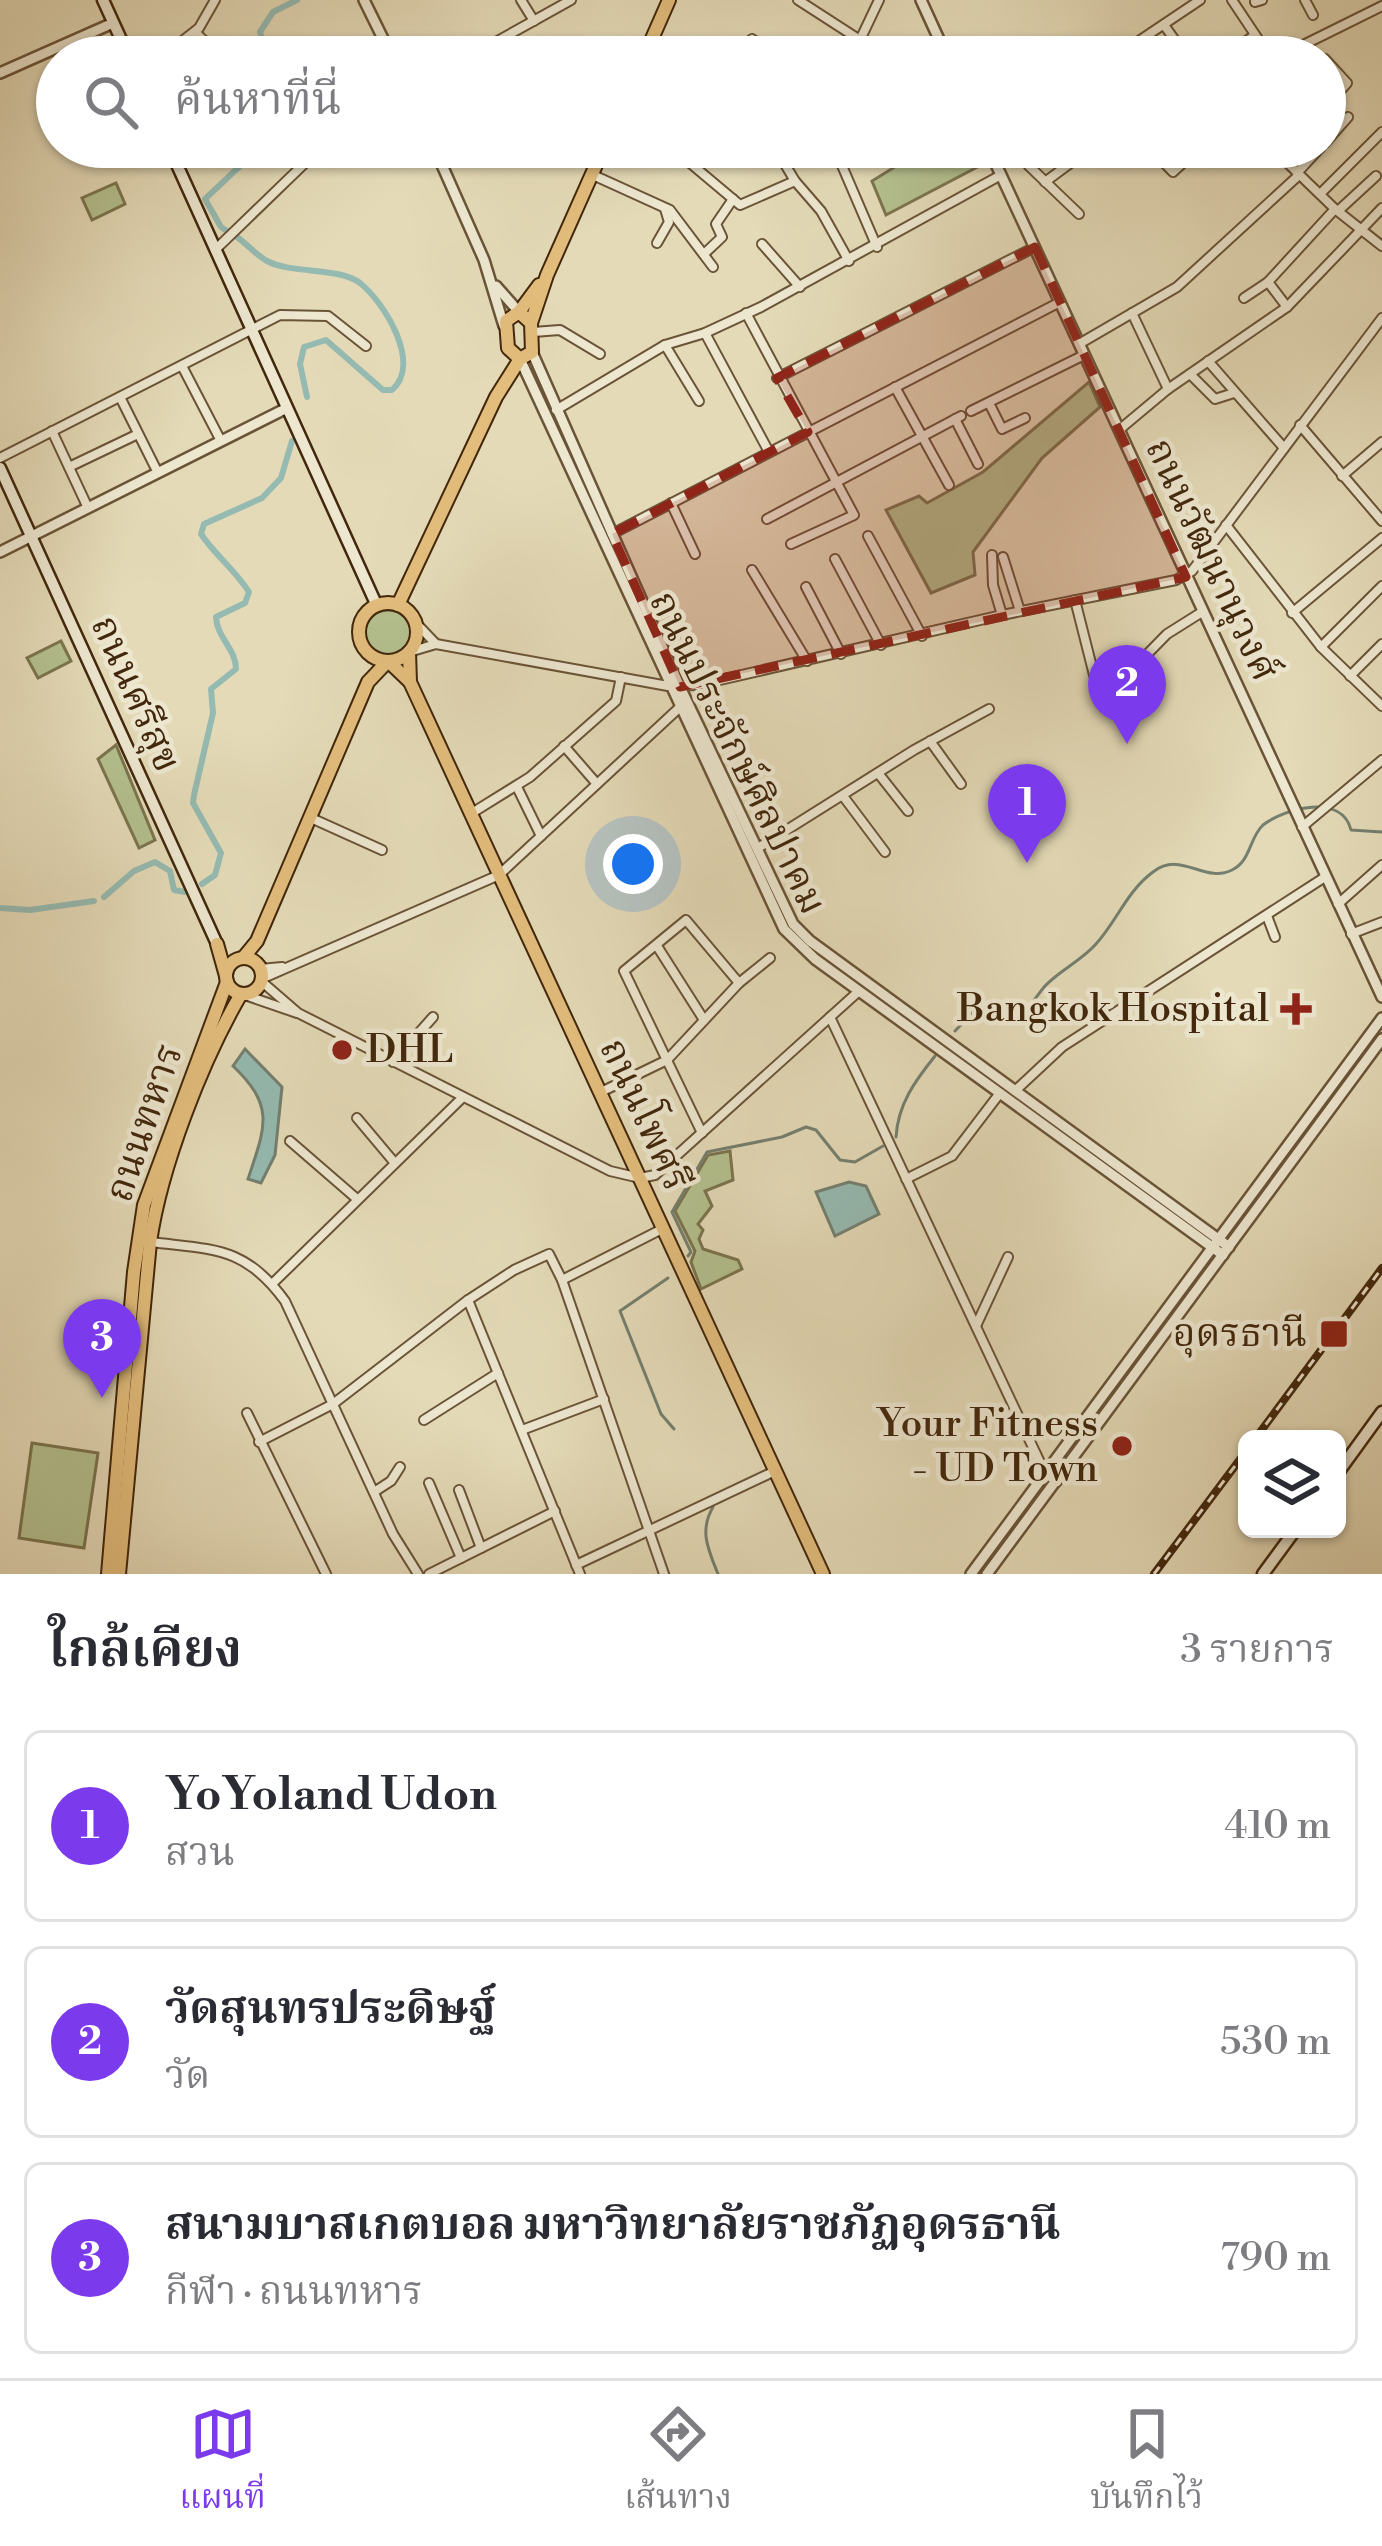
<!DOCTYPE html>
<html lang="th">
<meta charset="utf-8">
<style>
:root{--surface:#fff;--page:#f7f7f7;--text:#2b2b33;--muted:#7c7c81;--line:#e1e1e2;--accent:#7c3aed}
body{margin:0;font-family:"Libre Bodoni","Noto Serif Thai",serif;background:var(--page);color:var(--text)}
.controls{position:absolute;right:36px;bottom:36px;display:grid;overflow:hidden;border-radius:18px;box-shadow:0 3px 9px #0004}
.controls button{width:108px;height:108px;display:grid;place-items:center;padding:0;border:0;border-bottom:3px solid var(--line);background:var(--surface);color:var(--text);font:60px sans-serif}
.you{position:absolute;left:633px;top:864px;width:42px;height:42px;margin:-30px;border:9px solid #fff;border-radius:50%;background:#1a73e8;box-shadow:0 0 0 18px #1a73e833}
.badge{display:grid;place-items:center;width:78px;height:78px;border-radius:50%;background:var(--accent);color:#fff;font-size:39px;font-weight:700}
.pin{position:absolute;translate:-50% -99px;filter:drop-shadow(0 3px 6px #0008)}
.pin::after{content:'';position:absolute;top:63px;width:42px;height:36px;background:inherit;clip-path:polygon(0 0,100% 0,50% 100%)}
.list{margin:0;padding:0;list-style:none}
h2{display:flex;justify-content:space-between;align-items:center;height:156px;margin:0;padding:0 48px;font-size:51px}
h2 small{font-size:39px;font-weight:400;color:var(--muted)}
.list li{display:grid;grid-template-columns:78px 1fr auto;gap:36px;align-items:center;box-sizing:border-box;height:192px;margin:0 24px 24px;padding:0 24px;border:3px solid var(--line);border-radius:18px}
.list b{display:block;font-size:45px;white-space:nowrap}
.list p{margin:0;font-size:39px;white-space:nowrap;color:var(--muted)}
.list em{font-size:39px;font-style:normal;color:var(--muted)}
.icon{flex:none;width:66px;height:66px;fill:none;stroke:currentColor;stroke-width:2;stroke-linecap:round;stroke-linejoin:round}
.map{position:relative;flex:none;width:1382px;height:1574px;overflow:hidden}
.search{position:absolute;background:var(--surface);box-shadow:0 3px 9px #0004;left:36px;right:36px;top:36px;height:132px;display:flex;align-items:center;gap:30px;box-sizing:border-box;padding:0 42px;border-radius:66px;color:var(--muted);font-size:45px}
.sheet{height:804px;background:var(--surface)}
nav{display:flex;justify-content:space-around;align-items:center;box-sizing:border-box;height:168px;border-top:3px solid var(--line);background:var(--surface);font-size:33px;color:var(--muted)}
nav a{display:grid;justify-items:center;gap:6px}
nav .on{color:var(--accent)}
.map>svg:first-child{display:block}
.green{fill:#b4c08f;stroke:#7b744e;stroke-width:3}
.water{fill:#95bab1;stroke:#747f6f;stroke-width:3}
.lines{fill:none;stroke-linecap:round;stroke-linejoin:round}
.stream{stroke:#747f6f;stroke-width:3}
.canal{stroke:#95bab1;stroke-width:6}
.minor-casing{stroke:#6a5437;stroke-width:12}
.tertiary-casing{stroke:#6a5437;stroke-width:14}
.secondary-casing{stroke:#42270c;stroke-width:15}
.primary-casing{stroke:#42270c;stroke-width:16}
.minor{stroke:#ede7d0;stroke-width:8}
.tertiary{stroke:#ede7d0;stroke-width:9}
.secondary{stroke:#ede7d0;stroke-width:10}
.primary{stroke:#e2bd7c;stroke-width:12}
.rail-casing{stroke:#42270c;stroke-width:8}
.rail{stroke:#ede7d0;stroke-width:3;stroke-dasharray:9;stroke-linecap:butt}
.marked{fill:#8f2418;fill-opacity:0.2;stroke:#8f2418;stroke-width:9;stroke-dasharray:24 15;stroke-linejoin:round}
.poi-dot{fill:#8f2418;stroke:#ede7d0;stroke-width:4.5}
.labels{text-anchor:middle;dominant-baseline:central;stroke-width:9;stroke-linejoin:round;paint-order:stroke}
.street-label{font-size:39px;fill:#42270c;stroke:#ede7d0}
.poi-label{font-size:39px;fill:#42270c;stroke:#ede7d0;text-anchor:end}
</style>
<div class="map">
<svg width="1382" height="1574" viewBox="0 0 1382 1574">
<rect width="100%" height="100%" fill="#e4dab7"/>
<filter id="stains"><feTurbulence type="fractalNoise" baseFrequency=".00167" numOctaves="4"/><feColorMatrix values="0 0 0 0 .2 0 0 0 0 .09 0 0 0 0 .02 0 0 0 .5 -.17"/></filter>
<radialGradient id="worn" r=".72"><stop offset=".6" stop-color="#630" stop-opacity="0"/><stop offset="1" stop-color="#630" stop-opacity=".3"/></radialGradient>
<g class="green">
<path d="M927 147H956L960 153 976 147 983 164 886 215 872 181Z"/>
<path d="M116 183 125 204 92 220 82 198Z"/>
<path d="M1089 382 1100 407 1042 458 973 552 975 575 931 593 886 510 919 496 927 503 983 472Z"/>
<circle cx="388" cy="633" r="23"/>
<path d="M61 641 71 661 38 678 27 658Z"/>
<path d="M116 745 155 840 139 848 98 759Z"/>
<path d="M730 1151 733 1180 705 1191 712 1206 698 1224 703 1230 699 1239 703 1249 738 1260 742 1269 701 1289 691 1262 695 1251 675 1211 708 1155Z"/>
<path d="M32 1443 98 1453 84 1548 19 1538Z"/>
</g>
<g class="water">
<path d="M245 1049 282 1087 275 1155 261 1183 248 1179C265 1127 276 1107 233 1066Z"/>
<path d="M849 1182 866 1186 879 1214 835 1236 816 1192Z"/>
</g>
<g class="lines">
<g class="stream">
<path d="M955 1031 977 1008C987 1011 1003 1020 1013 1018 1025 1016 1037 995 1045 986 1060 970 1081 961 1096 944 1117 921 1127 891 1153 872 1181 850 1205 884 1232 870 1251 861 1249 838 1263 825 1285 808 1342 793 1351 830L1382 832"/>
<path d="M896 1137C898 1104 915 1081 935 1056"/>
<path d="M688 1256 691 1252 672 1212 707 1152 782 1137 806 1127 816 1130 840 1160 855 1162 883 1146"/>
<path d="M668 1278 620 1311 661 1414 674 1429"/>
<path d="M713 1507C699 1531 708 1549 718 1574"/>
</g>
<g class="canal">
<path d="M267 57 260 32 273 12 297 0"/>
<path d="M227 231 221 227 205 199 260 147"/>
<path d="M237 237C247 244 256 255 267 261 291 274 339 267 360 283 385 303 422 364 392 390H383L326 340 304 347 300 364 307 397"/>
<path d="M202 884 215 875 221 853 193 803 194 795 213 713 211 689 236 669C236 649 217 638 216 617L245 603 249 592C235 570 215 555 201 534L204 524 262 498 281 478 292 441"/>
<path d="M104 897 134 871 155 862 170 871 174 890 185 892"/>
<path d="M0 908 30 910 94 901"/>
</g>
<defs>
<g id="minor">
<path d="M521 0 534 21"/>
<path d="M798 0 860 40 879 0"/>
<path d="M1232 0 1270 57"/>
<path d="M1305 0 1313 15"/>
<path d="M1255 2 1262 0"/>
<path d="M1164 25 1187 57"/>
<path d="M195 32 221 57"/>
<path d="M752 39 781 57"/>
<path d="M162 57 199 28 215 0"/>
<path d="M469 57 571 0"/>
<path d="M858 57 866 49 861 40"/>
<path d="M1115 57 1200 0"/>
<path d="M1224 57 1255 35"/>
<path d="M1279 57 1382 6"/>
<path d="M1325 59 1347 83 1325 108"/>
<path d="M1325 143 1348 117"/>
<path d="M671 147 740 205 795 181"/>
<path d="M762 147 783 161 795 181 821 211 849 261"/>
<path d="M834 147 877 247"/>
<path d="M1016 147 1029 166 1079 214"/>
<path d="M1149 147 1173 172 1200 147"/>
<path d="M1271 147 1335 209 1382 246"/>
<path d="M1282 157 1291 147"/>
<path d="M687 158 696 147"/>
<path d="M1297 173 1321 147"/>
<path d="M593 175 670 210 713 267"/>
<path d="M1045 182 1092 147"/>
<path d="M1320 194 1382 132"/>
<path d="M1338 211 1376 176"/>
<path d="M657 243 669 222 665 209"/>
<path d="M762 244 800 287"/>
<path d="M215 250 306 162 328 147"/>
<path d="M704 254 722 237 716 224 733 199"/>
<path d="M1244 298 1268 282"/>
<path d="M1287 307 1268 282 1335 209"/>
<path d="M746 313 854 515 791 544"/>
<path d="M1132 313 1168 389"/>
<path d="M533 332 560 330 600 354"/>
<path d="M705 333 769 452"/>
<path d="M1079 344 1177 287 1299 175"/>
<path d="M665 345 699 401"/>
<path d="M1208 361 1284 448"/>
<path d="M182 366 221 441"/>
<path d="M1190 374 1215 399 1234 393"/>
<path d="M777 378 1035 247"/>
<path d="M895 387 949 485"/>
<path d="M120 397 158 473"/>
<path d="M989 403 1002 429 1025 418"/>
<path d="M556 410 665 345 705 333 761 307 1001 175"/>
<path d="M971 411 1084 355"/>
<path d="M955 419 978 464"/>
<path d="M1300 425 1382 521"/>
<path d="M1119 430 1168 389 1287 307 1382 208"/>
<path d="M52 431 88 508"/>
<path d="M0 458 280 315 328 316 366 346"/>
<path d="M69 467 138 434"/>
<path d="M1342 476 1382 442"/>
<path d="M671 503 695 554"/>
<path d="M767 519 961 416"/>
<path d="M1226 525 1321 647 1382 706"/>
<path d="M612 534 1060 302"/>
<path d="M868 536 922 636"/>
<path d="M992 555 993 585 1002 615"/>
<path d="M1003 557 1020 611"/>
<path d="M835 559 881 645"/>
<path d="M752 570 807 661"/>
<path d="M806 587 841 654"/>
<path d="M1075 600 1094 675 1109 697 1111 708"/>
<path d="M1292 613 1382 538"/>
<path d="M414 621 435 643"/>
<path d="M1321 647 1382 586"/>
<path d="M409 652 436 644 668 686 698 685 1002 615 1176 580 1192 571 1382 318"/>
<path d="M1350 676 1382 644"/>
<path d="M1117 685 1167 634 1202 612"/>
<path d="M930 741 961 784"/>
<path d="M564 746 597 784"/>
<path d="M878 773 908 811"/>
<path d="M517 787 541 836"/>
<path d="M843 796 885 852"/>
<path d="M472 813 530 777 616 701 621 677"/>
<path d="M311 818 382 850"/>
<path d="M1302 827 1382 760"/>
<path d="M758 848 914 750 989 709"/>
<path d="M1338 904 1382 865"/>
<path d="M1267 916 1275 937"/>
<path d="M1351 934 1382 922"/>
<path d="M657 946 704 1020"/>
<path d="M260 969 282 967"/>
<path d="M261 979 499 875 679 708"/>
<path d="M261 981 298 1013 610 1171 640 1178 655 1175 859 991"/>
<path d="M242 994 297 1013"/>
<path d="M830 1017 1045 1473 1057 1482"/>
<path d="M393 1062 433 1017"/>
<path d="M1017 1089 1062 1047 1325 877"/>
<path d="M601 1092 667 1060 739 983"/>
<path d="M357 1118 394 1162"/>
<path d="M702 1133 624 971 686 920 739 983 770 958"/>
<path d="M290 1141 357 1199"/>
<path d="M906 1179 952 1156 1000 1093"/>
<path d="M151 1242C214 1250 245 1246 285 1301L393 1534 418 1574"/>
<path d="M562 1280 662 1229"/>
<path d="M272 1284 463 1097"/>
<path d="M468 1300 580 1574"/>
<path d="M976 1326 1008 1257"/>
<path d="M247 1413 326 1574"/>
<path d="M424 1420 498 1373"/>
<path d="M522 1430 604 1399"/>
<path d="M259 1442 333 1404 468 1300 514 1270 549 1254 562 1280 664 1574"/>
<path d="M429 1483 461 1558"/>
<path d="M459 1490 481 1548"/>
<path d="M374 1492 391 1481 400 1467"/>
<path d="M576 1565 775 1471"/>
<path d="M429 1574 555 1511"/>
</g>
<g id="tertiary">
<path d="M364 0 392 57"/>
<path d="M921 0 947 57"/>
<path d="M0 73 113 23"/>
<path d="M434 147 484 260 504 326"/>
<path d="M988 147 1382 997"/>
<path d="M496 286 519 312"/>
<path d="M532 352 680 687 793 924 810 941 1229 1247"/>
<path d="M520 359 784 929 815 959 1223 1255"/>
<path d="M0 552 287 408"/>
<path d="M971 1574 1382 1018"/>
<path d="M987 1574 1382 1039"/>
</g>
<g id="secondary">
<path d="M103 0 129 57"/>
<path d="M169 147 377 606"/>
<path d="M0 468 217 944"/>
<path d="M1337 1474 1382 1412"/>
<path d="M1263 1574 1296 1529"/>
</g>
<g id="primary">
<path d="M644 57 669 0"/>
<path d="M531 323 547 275 604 147"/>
<path d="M520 359 508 348 506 321 519 312 539 285"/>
<circle cx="388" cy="632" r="29"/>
<path d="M398 605 496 397 520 359 532 352 531 323 519 312"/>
<path d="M409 652 410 682 823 1574"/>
<path d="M217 944 226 976"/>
<path d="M243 958 257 941 368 682 388 661 410 682"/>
<circle cx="244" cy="976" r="18"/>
<path d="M108 1574 134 1272 144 1205 227 982"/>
<path d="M119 1574 150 1242C161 1166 202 1061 241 994"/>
</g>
</defs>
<use href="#minor" class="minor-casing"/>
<use href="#tertiary" class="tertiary-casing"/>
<use href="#secondary" class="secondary-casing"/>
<use href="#primary" class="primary-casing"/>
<use href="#minor" class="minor"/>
<use href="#tertiary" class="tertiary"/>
<use href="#secondary" class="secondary"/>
<use href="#primary" class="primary"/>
<defs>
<g id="rail">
<path d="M1255 1439 1382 1268"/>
<path d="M1154 1574 1247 1450"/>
</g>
</defs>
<use href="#rail" class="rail-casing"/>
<use href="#rail" class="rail"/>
</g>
<path class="marked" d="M1035 247 1186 577 680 687 612 534 808 432 777 378Z"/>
<g class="poi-dot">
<path d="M1290 991h12v12h12v12h-12v12h-12v-12h-12v-12h12z"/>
<circle cx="342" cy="1050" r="12"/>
<rect x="1319" y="1319" width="30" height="30" rx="6"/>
<circle cx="1122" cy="1446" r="12"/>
</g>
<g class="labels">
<g class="street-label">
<text transform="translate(1211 560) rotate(65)">ถนนวัฒนานุวงศ์</text>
<text transform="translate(135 694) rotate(66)">ถนนศรีสุข</text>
<text transform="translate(737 753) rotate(64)">ถนนประจักษ์ศิลปาคม</text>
<text transform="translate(644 1115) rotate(65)">ถนนโพศรี</text>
<text transform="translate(145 1123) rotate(-71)">ถนนทหาร</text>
</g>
<g class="poi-label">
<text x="1269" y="1009">Bangkok Hospital</text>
<text x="366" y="1050" text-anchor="start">DHL</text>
<text x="1307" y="1334">อุดรธานี</text>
<text x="1098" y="1424">Your Fitness<tspan x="1098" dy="45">- UD Town</tspan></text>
</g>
</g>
<rect width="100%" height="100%" filter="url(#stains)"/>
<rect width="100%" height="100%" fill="url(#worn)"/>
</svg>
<div class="controls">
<button><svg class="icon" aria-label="layers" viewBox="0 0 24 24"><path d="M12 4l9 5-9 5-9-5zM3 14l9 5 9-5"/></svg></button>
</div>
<div class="you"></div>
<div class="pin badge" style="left:1027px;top:863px">1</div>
<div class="pin badge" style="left:1127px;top:744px">2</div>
<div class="pin badge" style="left:102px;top:1398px">3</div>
<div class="search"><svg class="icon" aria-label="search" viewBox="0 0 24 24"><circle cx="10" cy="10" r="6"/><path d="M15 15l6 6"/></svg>ค้นหาที่นี่</div>
</div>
<section class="sheet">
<h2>ใกล้เคียง<small>3 รายการ</small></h2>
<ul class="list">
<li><span class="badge">1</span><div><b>YoYoland Udon</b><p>สวน</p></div><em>410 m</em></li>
<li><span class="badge">2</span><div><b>วัดสุนทรประดิษฐ์</b><p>วัด</p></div><em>530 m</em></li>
<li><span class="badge">3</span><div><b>สนามบาสเกตบอล มหาวิทยาลัยราชภัฏอุดรธานี</b><p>กีฬา · ถนนทหาร</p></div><em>790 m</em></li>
</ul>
</section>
<nav>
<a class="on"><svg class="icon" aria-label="map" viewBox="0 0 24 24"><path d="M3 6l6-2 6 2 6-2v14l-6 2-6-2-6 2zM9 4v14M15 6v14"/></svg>แผนที่</a>
<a><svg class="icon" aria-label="directions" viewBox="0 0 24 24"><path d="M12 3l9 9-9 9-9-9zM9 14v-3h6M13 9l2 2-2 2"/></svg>เส้นทาง</a>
<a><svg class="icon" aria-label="saved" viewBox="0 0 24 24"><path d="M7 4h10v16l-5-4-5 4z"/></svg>บันทึกไว้</a>
</nav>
